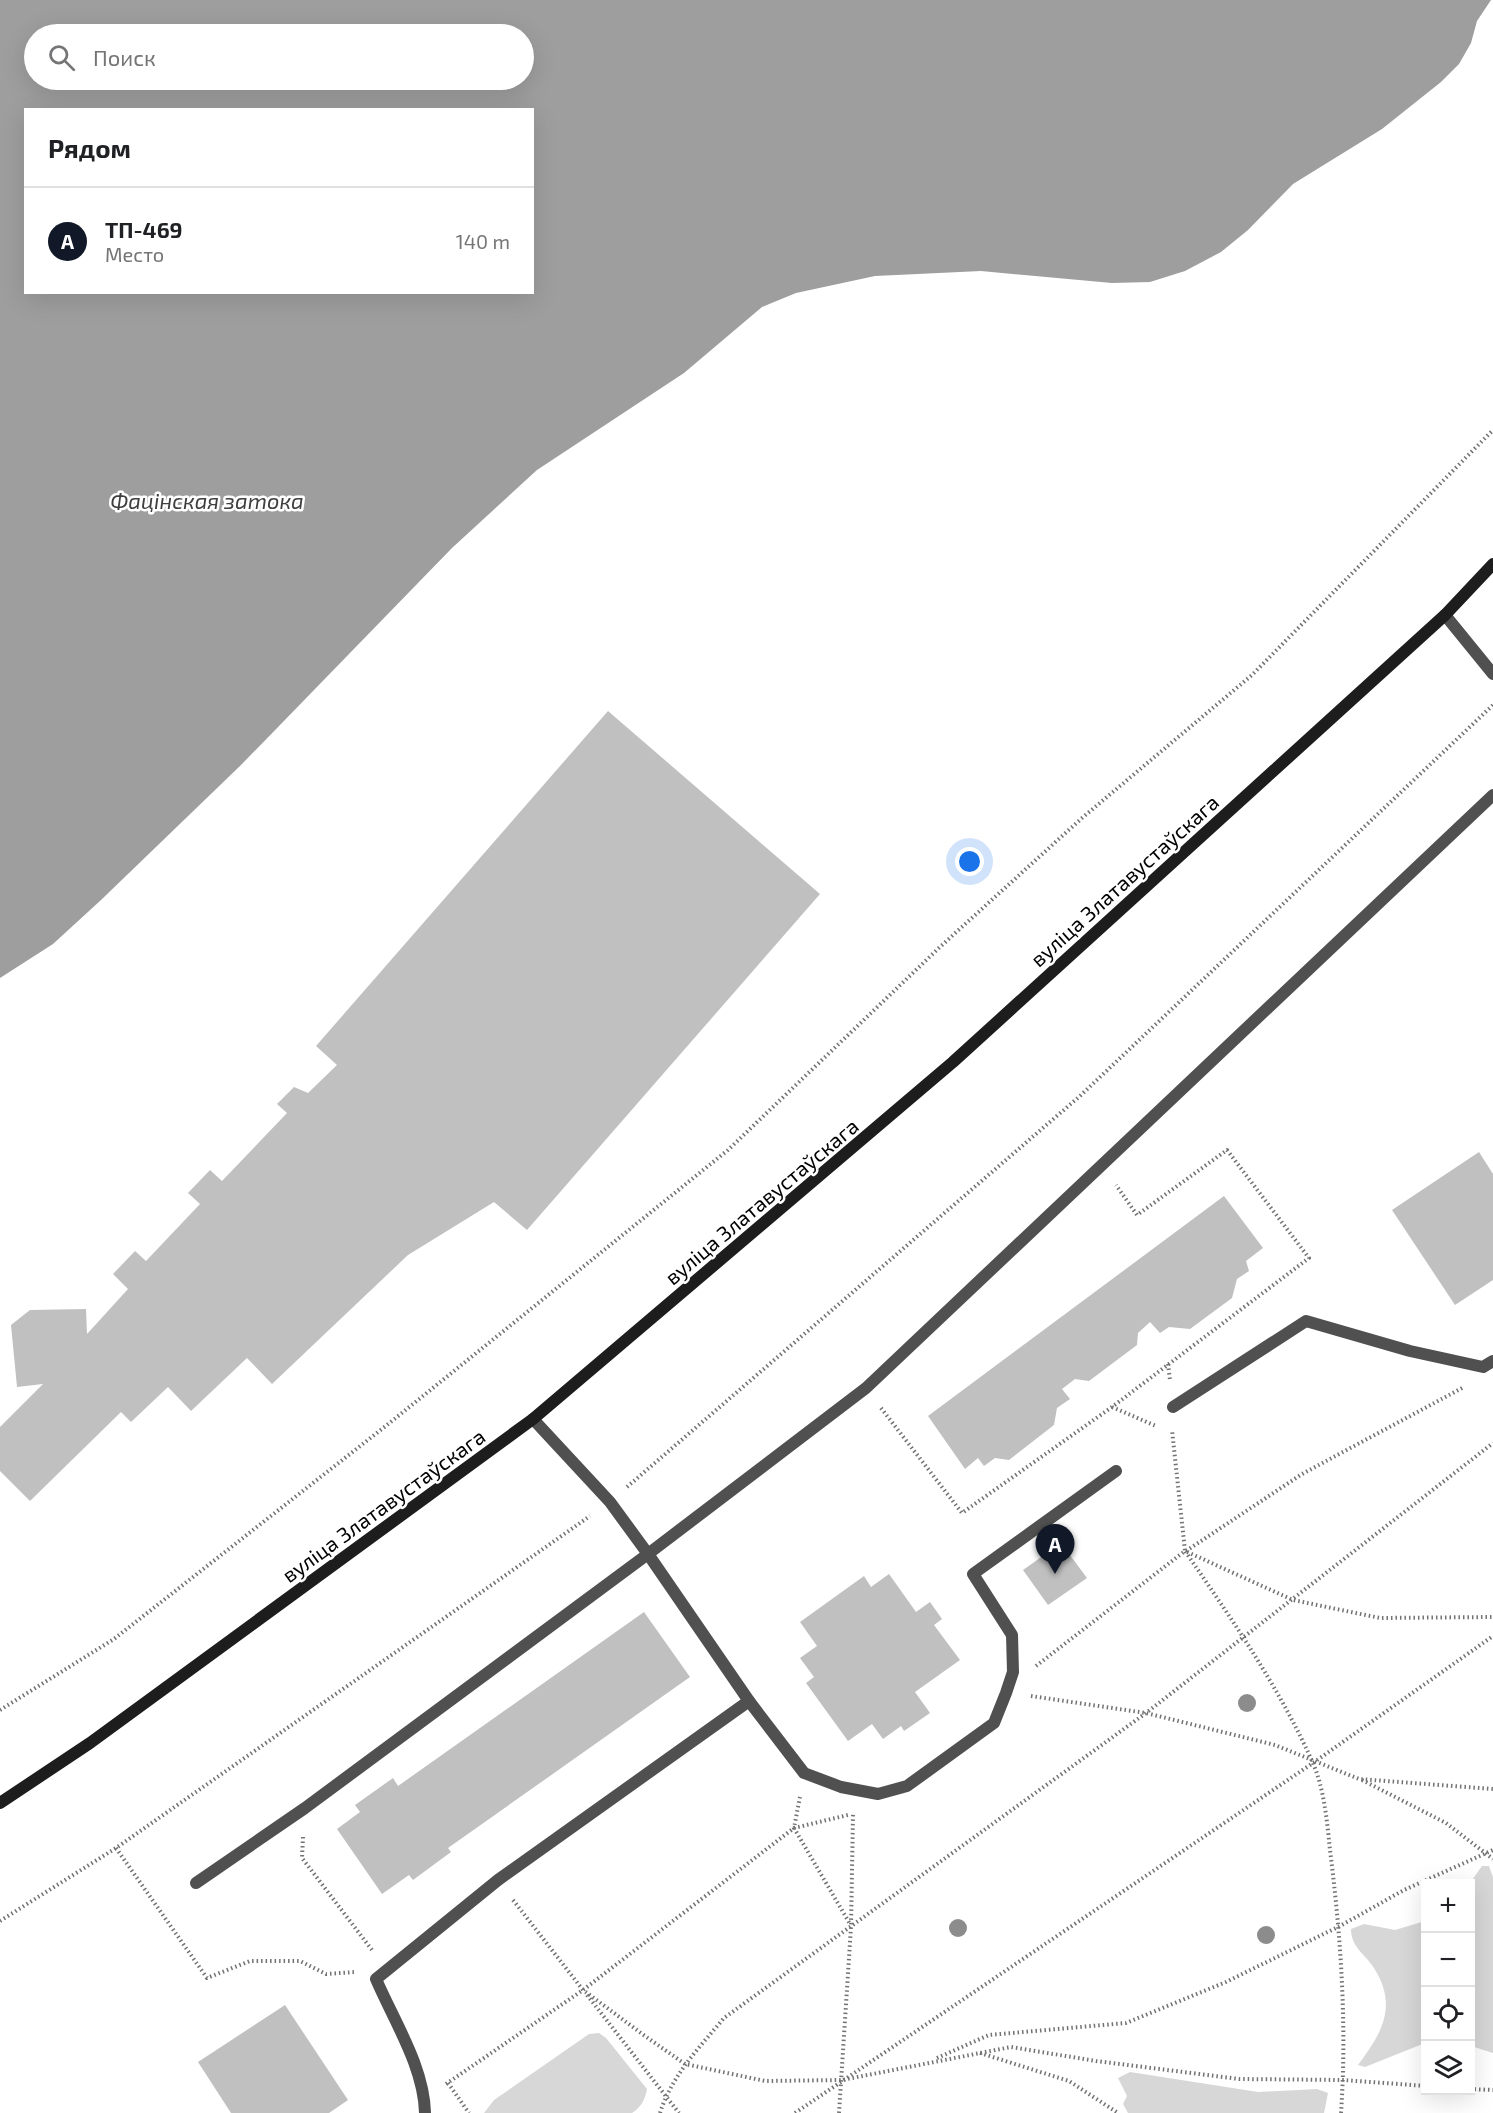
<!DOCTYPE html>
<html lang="ru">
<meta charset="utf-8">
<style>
:root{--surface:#fff;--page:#f2f2f2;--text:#202124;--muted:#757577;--line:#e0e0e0;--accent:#111827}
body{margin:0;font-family:"Exo 2",sans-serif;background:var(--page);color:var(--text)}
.controls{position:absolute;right:18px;bottom:18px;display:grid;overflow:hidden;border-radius:0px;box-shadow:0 6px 24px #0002}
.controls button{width:54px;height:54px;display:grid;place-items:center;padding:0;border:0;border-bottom:2px solid var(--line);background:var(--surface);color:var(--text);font:30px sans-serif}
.you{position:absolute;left:970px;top:862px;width:21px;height:21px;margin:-15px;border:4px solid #fff;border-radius:50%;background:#1a73e8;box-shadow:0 0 0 9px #1a73e833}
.badge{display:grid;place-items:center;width:39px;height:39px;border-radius:50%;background:var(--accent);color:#fff;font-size:20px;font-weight:700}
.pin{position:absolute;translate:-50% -50px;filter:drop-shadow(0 2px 3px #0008)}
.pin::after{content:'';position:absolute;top:32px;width:21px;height:18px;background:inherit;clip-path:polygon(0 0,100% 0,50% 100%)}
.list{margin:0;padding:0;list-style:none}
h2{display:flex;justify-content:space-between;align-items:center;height:78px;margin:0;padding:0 24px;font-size:26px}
h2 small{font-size:20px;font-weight:400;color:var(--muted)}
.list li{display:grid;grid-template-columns:39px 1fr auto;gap:18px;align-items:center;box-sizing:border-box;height:108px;padding:0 24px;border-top:2px solid var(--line)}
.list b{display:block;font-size:22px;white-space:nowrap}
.list p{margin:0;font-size:20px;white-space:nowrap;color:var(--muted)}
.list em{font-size:20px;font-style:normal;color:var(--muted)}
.icon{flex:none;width:33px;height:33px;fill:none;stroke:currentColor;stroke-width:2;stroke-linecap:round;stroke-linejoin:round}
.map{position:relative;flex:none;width:1493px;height:2113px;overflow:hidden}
.search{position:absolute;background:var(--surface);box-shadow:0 6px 24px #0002;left:24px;top:24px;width:510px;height:66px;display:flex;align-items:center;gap:15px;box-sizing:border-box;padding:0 21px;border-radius:33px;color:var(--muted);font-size:22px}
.panel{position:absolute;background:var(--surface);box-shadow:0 6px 24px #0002;left:24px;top:108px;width:510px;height:186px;border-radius:0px}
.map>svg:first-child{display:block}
.green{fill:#d7d7d7}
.water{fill:#9e9e9e;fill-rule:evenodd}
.building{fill:#c0c0c0}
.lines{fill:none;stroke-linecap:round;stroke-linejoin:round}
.path{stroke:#727272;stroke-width:4;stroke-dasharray:1.5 3;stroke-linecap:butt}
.lane{stroke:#505050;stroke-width:12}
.secondary{stroke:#1d1d1d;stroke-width:12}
.tree{fill:#8c8c8c}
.labels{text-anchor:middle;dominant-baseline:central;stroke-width:5;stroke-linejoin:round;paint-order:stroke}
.street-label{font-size:21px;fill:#000;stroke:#fff}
.water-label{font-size:22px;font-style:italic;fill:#3f3f3f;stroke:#fff}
</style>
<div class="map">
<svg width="1493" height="2113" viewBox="0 0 1493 2113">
<rect width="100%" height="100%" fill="#fff"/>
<g class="green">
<path d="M1482 1866H1489L1493 1877V2053L1471 2046 1470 1883Z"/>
<path d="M1425 1921V2043L1365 2067 1358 2065C1382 2033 1398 2006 1374 1968 1364 1953 1351 1947 1351 1929L1364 1924 1395 1930Z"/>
<path d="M599 2033 606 2038 647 2089C645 2100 641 2107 632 2113H484L494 2100 589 2034Z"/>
<path d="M1130 2072 1258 2092 1317 2089 1328 2093 1324 2113H1128L1123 2104 1127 2096 1118 2078Z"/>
</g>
<path class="water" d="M0 0H1491L1477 21 1471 43 1459 64 1441 82 1382 129 1293 184 1248 230 1221 252 1185 271 1150 282 1112 283 981 271 875 276 796 293 762 307 684 373 537 470 452 548 241 765 101 900 53 944 0 978ZM34 34H524V80H34ZM26 110H532V292H26Z"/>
<g class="building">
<path d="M608 711 820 894 527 1230 494 1202 408 1255 272 1384 247 1358 191 1411 168 1387 131 1422 121 1412 30 1501 0 1471V1427L43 1384 17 1387 11 1325 30 1310 86 1309 87 1334 128 1289 113 1274 135 1251 146 1261 200 1204 188 1193 210 1170 222 1181 287 1113 277 1104 294 1087 308 1093 337 1065 316 1046Z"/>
<path d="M1479 1152 1493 1174V1280L1455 1305 1392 1210Z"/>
<path d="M1224 1196 1263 1248 1246 1261 1249 1271 1237 1279 1232 1298 1190 1329 1169 1327 1160 1333 1150 1322 1138 1333 1137 1345 1089 1381 1075 1379 1062 1389 1070 1399 1057 1408 1054 1425 1009 1460 995 1458 984 1466 978 1458 965 1469 928 1416Z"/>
<path d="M1061 1543 1087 1578 1048 1605 1023 1570Z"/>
<path d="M889 1574 916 1612 930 1602 942 1619 934 1625 960 1660 915 1692 930 1713 904 1731 901 1726 883 1739 872 1724 848 1741 806 1683 814 1677 800 1658 817 1646 800 1622 864 1576 871 1587Z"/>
<path d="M644 1612 690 1677 448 1848 451 1852 413 1880 409 1875 382 1894 337 1829 360 1812 355 1805 393 1778 398 1786Z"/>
<path d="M285 2005 348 2100 329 2113H231L198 2062Z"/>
</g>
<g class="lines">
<g class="path">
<path d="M1168 1364 1170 1380"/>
<path d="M1112 1407 1156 1426"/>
<path d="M881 1408 962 1513 1112 1407 1309 1258 1227 1150 1137 1215 1116 1185"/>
<path d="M627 1487 1080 1096 1493 705"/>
<path d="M1186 1551 1302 1474 1464 1387"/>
<path d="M1036 1666 1185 1551 1172 1430"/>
<path d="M1031 1696 1146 1713 1275 1745 1359 1779 1493 1789"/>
<path d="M0 1710 114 1639 387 1425 728 1150 941 946 1082 818 1252 675 1493 430"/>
<path d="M1362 1780 1446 1823 1493 1859"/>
<path d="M800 1797 794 1828 850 1924"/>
<path d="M303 1837 302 1858 372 1950"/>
<path d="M116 1848 207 1978 250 1961H300L326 1974 355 1972"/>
<path d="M513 1900 583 1990 645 2036 685 2064 765 2081 842 2080 1011 2047 1096 2061 1239 2079 1343 2080 1426 2086"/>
<path d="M0 1921 116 1848 590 1516"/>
<path d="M587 1995 679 2113"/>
<path d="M980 2053 1069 2081 1118 2113"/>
<path d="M937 2058 989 2035 1126 2023 1226 1982 1340 1926 1404 1890 1493 1850"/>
<path d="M448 2083 469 2113"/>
<path d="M446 2084 583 1990 794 1828 848 1815"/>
<path d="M1470 2089 1493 2090"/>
<path d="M660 2113C672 2075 699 2048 724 2018L1146 1713 1493 1443"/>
<path d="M795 2113 1313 1763 1493 1636"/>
<path d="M839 2113 851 1927 853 1814"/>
<path d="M1341 2113C1347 2026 1341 1937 1330 1850 1327 1821 1324 1787 1312 1761 1279 1687 1231 1618 1185 1551L1293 1600 1380 1618 1493 1617"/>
</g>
<g class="lane">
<path d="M1445 615 1493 674"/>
<path d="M1173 1407 1306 1321 1410 1351 1483 1367 1493 1361"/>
<path d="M533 1419 610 1502 648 1554 749 1701"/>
<path d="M196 1883 305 1808 648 1554 866 1388 1493 795"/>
<path d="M425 2113C424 2067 394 2021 376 1979L498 1880 749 1701 804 1773 841 1787 878 1794 907 1786 994 1723 1006 1693 1013 1672 1012 1635 973 1574 1116 1471"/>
</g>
<path class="secondary" d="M0 1803 90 1743 533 1419 953 1062 1445 615 1493 564"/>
</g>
<g class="tree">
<circle cx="1247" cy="1703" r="9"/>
<circle cx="958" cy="1928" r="9"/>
<circle cx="1266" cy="1935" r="9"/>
</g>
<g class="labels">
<g class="street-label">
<text transform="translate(1124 880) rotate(-42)">вуліца Златавустаўскага</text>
<text transform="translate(761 1201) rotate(-40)">вуліца Златавустаўскага</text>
<text transform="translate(383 1505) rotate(-36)">вуліца Златавустаўскага</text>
</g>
<g class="water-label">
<text x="207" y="500">Фацінская затока</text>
</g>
</g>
</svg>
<div class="controls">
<button>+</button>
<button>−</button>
<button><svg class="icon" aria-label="locate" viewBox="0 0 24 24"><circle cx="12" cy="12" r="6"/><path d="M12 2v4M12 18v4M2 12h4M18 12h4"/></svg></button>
<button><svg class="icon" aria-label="layers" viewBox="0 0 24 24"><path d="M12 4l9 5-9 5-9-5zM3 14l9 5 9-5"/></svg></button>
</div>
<div class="you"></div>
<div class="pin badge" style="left:1055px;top:1574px">A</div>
<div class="search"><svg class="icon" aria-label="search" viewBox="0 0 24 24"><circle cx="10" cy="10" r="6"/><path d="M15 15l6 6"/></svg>Поиск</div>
<section class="panel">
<h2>Рядом<small></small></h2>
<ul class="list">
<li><span class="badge">A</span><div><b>ТП-469</b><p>Место</p></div><em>140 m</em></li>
</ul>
</section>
</div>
